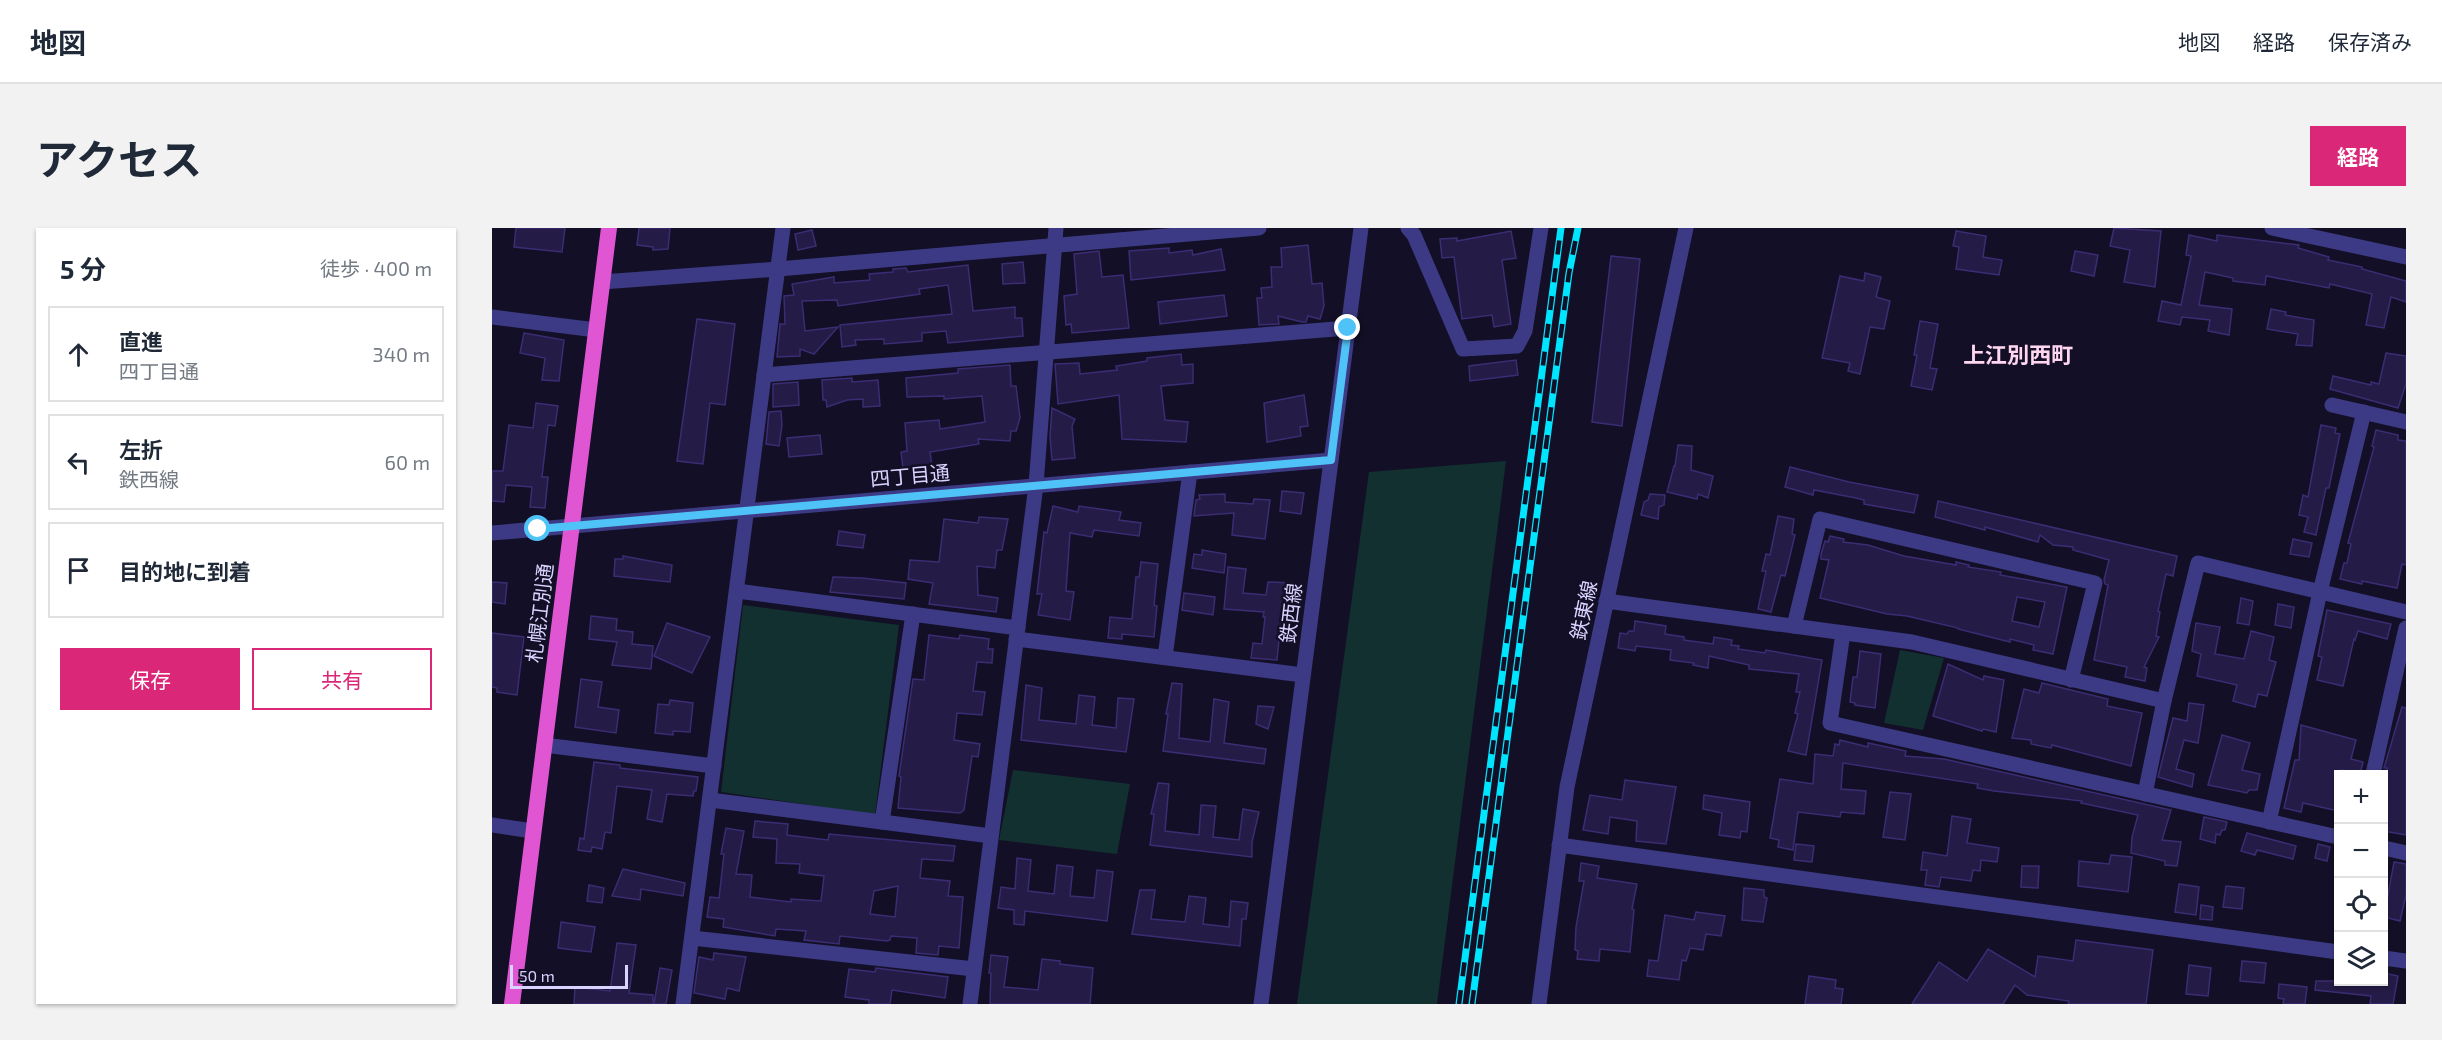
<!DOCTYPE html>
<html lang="ja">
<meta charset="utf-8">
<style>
:root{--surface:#fff;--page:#f2f2f3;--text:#1f2937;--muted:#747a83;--line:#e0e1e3;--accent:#db2777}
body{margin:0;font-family:"Exo 2","Noto Sans JP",sans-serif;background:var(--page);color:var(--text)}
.controls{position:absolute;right:18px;bottom:18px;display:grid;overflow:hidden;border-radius:0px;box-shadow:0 2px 4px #0004}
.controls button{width:54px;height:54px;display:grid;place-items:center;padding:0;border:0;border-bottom:2px solid var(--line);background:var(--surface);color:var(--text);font:30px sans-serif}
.scale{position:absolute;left:18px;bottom:15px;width:118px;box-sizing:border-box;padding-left:6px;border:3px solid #d9d4ff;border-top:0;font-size:16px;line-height:21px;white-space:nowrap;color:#d9d4ff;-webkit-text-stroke:4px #130f26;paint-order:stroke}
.stop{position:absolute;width:18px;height:18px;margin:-14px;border:4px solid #4fc3f7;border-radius:50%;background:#fff}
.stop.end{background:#4fc3f7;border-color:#fff;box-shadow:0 2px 6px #0008}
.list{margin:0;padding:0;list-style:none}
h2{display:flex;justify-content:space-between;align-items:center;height:78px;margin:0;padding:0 24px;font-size:26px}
h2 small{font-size:20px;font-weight:400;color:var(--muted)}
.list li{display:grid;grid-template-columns:39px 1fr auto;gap:18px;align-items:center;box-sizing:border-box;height:96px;margin:0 12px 12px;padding:0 12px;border:2px solid var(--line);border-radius:0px}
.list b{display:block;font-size:22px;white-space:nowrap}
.list p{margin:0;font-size:20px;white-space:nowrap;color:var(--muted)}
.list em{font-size:20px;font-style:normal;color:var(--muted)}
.actions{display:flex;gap:12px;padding:18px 24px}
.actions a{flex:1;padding:14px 0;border:2px solid var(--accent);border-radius:0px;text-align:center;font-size:21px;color:var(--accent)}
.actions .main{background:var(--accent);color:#fff}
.icon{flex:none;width:33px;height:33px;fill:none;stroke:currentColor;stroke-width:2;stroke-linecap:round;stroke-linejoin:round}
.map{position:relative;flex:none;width:1914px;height:776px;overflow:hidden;border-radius:0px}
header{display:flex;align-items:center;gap:36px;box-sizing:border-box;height:84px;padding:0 30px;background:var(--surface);border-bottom:2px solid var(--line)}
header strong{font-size:28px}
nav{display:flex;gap:33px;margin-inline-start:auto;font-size:21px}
.intro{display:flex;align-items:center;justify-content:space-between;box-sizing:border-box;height:144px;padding:0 36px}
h1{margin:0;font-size:42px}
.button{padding:15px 27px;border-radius:0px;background:var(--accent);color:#fff;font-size:21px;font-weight:700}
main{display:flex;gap:36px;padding:0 36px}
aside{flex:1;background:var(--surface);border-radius:0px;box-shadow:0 2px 4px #0004}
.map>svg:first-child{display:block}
.green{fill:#12302f}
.building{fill:#241b47;stroke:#3b2d73;stroke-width:1.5;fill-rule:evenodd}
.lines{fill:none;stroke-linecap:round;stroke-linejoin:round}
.minor{stroke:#3d3a85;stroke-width:15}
.tertiary{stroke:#3d3a85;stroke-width:15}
.trunk{stroke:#e055d1;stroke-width:16}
.rail-casing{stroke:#00e5ff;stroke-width:7}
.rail{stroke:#130f26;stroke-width:4.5;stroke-dasharray:14;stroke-linecap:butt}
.route{stroke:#4fc3f7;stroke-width:8}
.labels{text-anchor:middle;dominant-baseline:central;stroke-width:5;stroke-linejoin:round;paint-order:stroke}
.street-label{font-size:20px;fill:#d9d4ff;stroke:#130f26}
.quarter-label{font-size:22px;font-weight:bold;fill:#ffd6f0;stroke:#130f26}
</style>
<header>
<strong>地図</strong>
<nav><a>地図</a><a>経路</a><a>保存済み</a></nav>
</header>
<div class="intro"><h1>アクセス</h1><a class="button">経路</a></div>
<main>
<aside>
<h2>5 分<small>徒歩 · 400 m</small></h2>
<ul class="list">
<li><svg class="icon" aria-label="ahead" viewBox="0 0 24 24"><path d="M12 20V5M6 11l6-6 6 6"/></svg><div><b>直進</b><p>四丁目通</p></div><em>340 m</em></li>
<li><svg class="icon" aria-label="left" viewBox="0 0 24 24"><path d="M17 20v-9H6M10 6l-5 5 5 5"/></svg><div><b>左折</b><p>鉄西線</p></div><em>60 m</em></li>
<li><svg class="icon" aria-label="arrive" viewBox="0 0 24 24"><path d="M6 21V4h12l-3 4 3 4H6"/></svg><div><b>目的地に到着</b></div></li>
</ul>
<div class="actions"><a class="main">保存</a><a>共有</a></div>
</aside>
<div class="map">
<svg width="1914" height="776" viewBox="0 0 1914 776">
<rect width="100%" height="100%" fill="#130f26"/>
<g class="green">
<path d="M1014 233 945 776H805L877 244Z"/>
<path d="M251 377 407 397 383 587 229 564Z"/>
<path d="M1408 422 1452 430 1431 502 1392 495Z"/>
<path d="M521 542 638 556 625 626 507 612Z"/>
</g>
<g class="building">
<path d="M24 0H73L70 24 22 19Z"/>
<path d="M147 0H178L176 21 161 22V19L145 17Z"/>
<path d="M1622 0 1669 3 1663 59 1632 54 1638 22 1618 18Z"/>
<path d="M320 2 324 18 306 22 303 6Z"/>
<path d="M1019 3 1024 30 1010 32 1019 96 1002 99 1000 87 970 91 962 29 950 30 948 11 965 10V13Z"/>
<path d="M1464 3 1494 8 1491 29 1510 32 1507 47 1464 41 1467 19 1461 18Z"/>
<path d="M1697 7 1725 13V7L1807 17 1806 20 1837 29 1836 32 1870 39V41L1914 53V74L1899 69 1892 100 1874 97 1880 66 1838 56 1837 60 1774 48 1773 57 1741 53V50L1713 44 1707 77 1740 81 1737 107 1716 103 1718 92 1690 89 1688 97 1666 93 1670 73 1689 77 1699 28 1694 27Z"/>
<path d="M816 17 820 56 830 55 832 78 828 91 816 88 814 94H810L786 88 787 96 767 97 765 70H770L769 60 780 59 779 39H790L789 20Z"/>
<path d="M677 20V25L700 22 701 27 729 21 733 42 639 52 637 23Z"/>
<path d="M607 23 610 49 631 47 637 100 580 105 579 96 574 97 572 68 585 66 582 26Z"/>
<path d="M1583 23 1606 27 1602 48 1579 43Z"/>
<path d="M1119 28 1148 31 1130 198 1100 194Z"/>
<path d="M531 34 533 55 511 56 510 36Z"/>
<path d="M476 37 481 83 523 79V90H530L531 108 456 115 454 103 430 105V113L392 116V111L363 112 364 117 350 119 348 97 460 86 456 57 427 61 428 66 346 78 345 72 310 73 313 103 346 99 322 126 308 121V128L285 129 288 96H293L292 68 302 67 300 56 342 49V55L378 52 377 46 401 44V41L414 40 416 44Z"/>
<path d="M1373 45 1389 49 1384 69 1398 73 1392 101 1378 99 1368 146 1356 143 1358 135 1330 130 1348 48 1372 53Z"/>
<path d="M732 67 735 88 668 96 666 74Z"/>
<path d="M1779 81 1794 84 1793 87 1822 92 1820 118 1804 117 1806 106 1775 101Z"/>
<path d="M205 91 243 96 233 177 218 175 211 236 185 233Z"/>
<path d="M1428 93 1446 96 1438 140 1445 141 1440 162 1419 158 1425 127H1422Z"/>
<path d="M32 105 72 112 67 153 50 152 53 130 28 125Z"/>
<path d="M1894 125 1914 128V156L1906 180 1838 161 1841 148 1879 157V154L1887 156Z"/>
<path d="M689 126 690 137 701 136V155L669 158 673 192 696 194 694 214 630 211 627 167 566 176 563 136 587 135 588 146 625 142 624 138 655 133V130Z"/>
<path d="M1024 132 1026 147 978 153 977 138Z"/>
<path d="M518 137 519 158H524L528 190 524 203H519L518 213 486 211 487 216 438 224 440 238 411 240 409 224 415 223 413 195 447 192 448 201 493 194 490 168 452 171V168L415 169 414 150 466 145V141Z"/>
<path d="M360 150V154L386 152 388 178 371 179V171L355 172 335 179 334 172H331L330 152Z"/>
<path d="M306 154 307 177 281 179V156Z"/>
<path d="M812 167 816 198 808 199 809 208 775 214 772 175Z"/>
<path d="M44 175 66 178 63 198 56 197 50 249H56L53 280 38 279 40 259 14 257 12 274 0 273V243H11L17 197 41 200Z"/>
<path d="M560 180 583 191 580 198 583 230 560 232 558 209Z"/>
<path d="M289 183 290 197 287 218 274 216 277 184Z"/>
<path d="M1829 197 1844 200 1843 205 1848 206 1837 260H1834L1824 307 1812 304 1816 289 1807 287 1811 267 1816 269Z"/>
<path d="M1884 202 1906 207V212L1914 213V337L1910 336 1905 360 1870 353V356L1848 351 1852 335H1855L1859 316 1856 315 1882 219 1880 218Z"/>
<path d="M328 207 330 226 297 229 295 210Z"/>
<path d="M1186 217 1200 218 1199 242 1221 248 1216 270 1206 266 1205 271 1175 264 1182 238H1183Z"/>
<path d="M1298 239 1357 254 1426 267 1422 285 1372 276V272L1364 270 1322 262 1321 267 1293 259Z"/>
<path d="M790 263 812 265 809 286 788 283Z"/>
<path d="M733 266V274L761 276 762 271 778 272 773 311 740 307 742 285 702 288 704 272 708 271 707 267Z"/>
<path d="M1158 266 1173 267 1172 277 1167 279 1166 291 1149 287 1152 274 1156 272Z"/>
<path d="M1446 273 1685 328 1681 348 1674 346 1666 383 1668 384 1664 408 1667 409 1652 439 1655 440 1653 453 1633 449 1635 439 1602 432 1616 357 1613 356 1612 352 1617 332 1581 322V319L1561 317 1548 307 1546 314 1493 299V302L1443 289Z"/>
<path d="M561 278 586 284 587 278 629 284 627 292 649 295 647 308 602 302 600 309 578 305 574 363 582 364 578 392 546 387 550 366H545L552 304 555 305Z"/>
<path d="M1286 288 1302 291 1300 306 1303 307 1293 348 1289 347 1279 384 1266 381 1274 343H1270L1274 326 1278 327Z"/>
<path d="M487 289 516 291 510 322H505L503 340 485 338 486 367 506 370 504 384 437 376 441 355 416 351 418 332 447 334 452 291 486 295Z"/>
<path d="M347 303 373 307 371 320 345 317Z"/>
<path d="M1338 308 1352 311 1351 314 1376 317 1412 328 1464 337V334L1477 337 1476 339 1509 344 1508 347 1575 359 1561 426 1541 422 1542 417 1518 411V414L1466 401V400L1415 388 1395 386 1328 370 1337 332 1329 331V326L1333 313 1336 314ZM1525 369 1553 374 1547 399 1520 393Z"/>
<path d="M1801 311 1820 315 1817 329 1798 326Z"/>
<path d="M710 322 734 326 732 345 700 340 702 326 710 327Z"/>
<path d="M131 328 180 337 178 354 122 348 123 331H131Z"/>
<path d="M649 334 666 336 662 377 665 378 662 409 630 406V411L616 410 618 389 640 391 644 349H647Z"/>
<path d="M736 339 754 341 751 365 774 367 776 354 801 355 796 390H795L791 412H787L785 432 759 430 761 415 770 416 773 389H771L772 384 732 381Z"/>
<path d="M341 349 370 350 414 355 412 371 338 364Z"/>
<path d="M0 354 15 355 13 376 0 374Z"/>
<path d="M692 365 723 369 721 387 690 382Z"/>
<path d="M1749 370 1761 373 1757 397 1745 395Z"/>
<path d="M1786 376 1802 379 1799 400 1783 397Z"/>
<path d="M1835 382 1899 396 1895 411 1866 403 1863 412 1862 411 1851 458 1825 452 1830 429 1826 428Z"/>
<path d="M99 388 125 391 124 402 141 404 140 416 161 418 159 441 120 437 125 414 97 411Z"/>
<path d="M1143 393 1174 398 1173 406 1192 409V412L1221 416 1222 409 1240 412 1239 417 1247 418 1246 421 1273 425 1274 422 1330 432 1314 527 1296 523 1306 486 1303 485 1308 464H1304L1307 446 1257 441V437L1217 428 1216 440 1201 437 1202 435 1178 432 1179 422 1144 418 1143 423 1126 420 1128 405 1135 406 1137 403H1142Z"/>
<path d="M175 395 218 409 200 445 162 428Z"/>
<path d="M1704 395 1728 399 1723 426 1752 431 1759 403 1782 409 1777 432 1784 434 1775 468 1766 466 1763 479 1741 473 1745 457 1705 448 1709 426 1700 423Z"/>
<path d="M0 405 32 409 25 467 5 464V460L0 459Z"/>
<path d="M437 407 467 411 468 407 497 411 496 421H501L500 435 485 434 481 463 493 464 490 487 465 485 462 512 488 516 486 529 480 528 472 582 468 585 406 580 409 549 407 548 421 451 432 452Z"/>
<path d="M1368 423 1389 426 1383 480 1363 477V475L1358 474 1361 449H1365Z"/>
<path d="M1456 436 1491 452 1492 448 1512 452 1504 504 1491 501 1490 503 1441 488Z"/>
<path d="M89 451 110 454 106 479 127 482 124 505 83 499Z"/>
<path d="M680 455 690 456 687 510 718 514 722 471 737 474 732 515 774 521 772 536 671 523 676 486H674Z"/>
<path d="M1550 455 1616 471 1615 478 1650 485 1639 538 1560 517 1559 520 1539 516V512L1520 510 1532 461 1547 465Z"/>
<path d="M534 457 550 460 547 492 584 496 587 467 603 469 600 497 624 500 626 470 642 471 634 524 529 512Z"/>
<path d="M178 472 201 475 198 504 181 503V507L163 505 166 476 177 477Z"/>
<path d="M1697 475 1712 477 1706 515 1692 512 1684 541 1702 546 1700 559 1666 549 1681 490 1695 493Z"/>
<path d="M766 478 782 479 776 501 764 496Z"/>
<path d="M1910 479 1914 480V607L1892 603V559L1895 540H1892Z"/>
<path d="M1809 497 1864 512 1859 531 1871 534 1868 546 1850 542V546H1846V583L1811 575 1809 584 1792 580 1803 532H1807Z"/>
<path d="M1730 507 1758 515 1750 542 1768 546 1765 562H1757L1755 565 1716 557Z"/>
<path d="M1348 512 1376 519V515L1414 523 1413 528 1452 531 1492 540 1679 582 1670 612 1689 614 1685 638 1673 637V633L1639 625 1640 609 1646 587 1589 575 1590 573 1502 563 1485 560 1486 556 1351 535 1349 561 1374 563 1372 586 1349 584 1348 589 1306 584 1301 622 1286 619 1287 612 1278 610 1288 551 1321 556 1323 526 1341 528 1343 516 1347 517Z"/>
<path d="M102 534 128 537V540L206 549 204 563H202L201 568 175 566 170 594 155 591 160 562 125 558 119 605 113 604 110 621 100 619 99 624 86 622 88 610 92 611Z"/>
<path d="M1133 552 1184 559 1174 616 1144 613 1145 593 1118 589 1116 606 1091 602 1098 567 1130 572Z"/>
<path d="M666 555 677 556 673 603 707 607 709 577 724 578 721 609 747 612 751 581 767 584 760 614V629L658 617 662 586H659Z"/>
<path d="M1398 564 1419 566 1413 612 1391 609Z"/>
<path d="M1212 567 1258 574 1255 604 1249 603 1248 610 1227 607 1230 585 1211 581Z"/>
<path d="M1460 588 1479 591 1475 615 1507 620 1505 634 1489 632 1488 643 1481 642 1479 653 1449 649 1447 659 1433 657 1435 642H1429L1431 624 1455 628Z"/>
<path d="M1712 589 1735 594 1733 602H1730L1728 607 1724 606 1723 615 1708 611Z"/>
<path d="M263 593 296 596 295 607 336 612 337 606 463 618 461 633 430 631 428 650 458 653 456 668 471 669 467 720 447 718 446 727 424 725 425 710 399 708 398 712 395 713 348 708 347 716 312 712 314 703 284 701 283 708 231 699 232 691 215 689 218 669 227 670 232 626H229L234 600 252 603 244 646 260 647 258 669 299 674V671L329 673 332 648 307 645 308 636 284 635 285 611 261 609ZM406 658 403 689 378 686 382 663Z"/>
<path d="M1755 605 1804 618 1801 631 1765 622 1763 627 1749 623Z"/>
<path d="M1304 616 1322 618 1320 634 1302 632Z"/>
<path d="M1826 616 1838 619 1835 633 1823 630Z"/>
<path d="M1619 627 1640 629 1636 664 1586 658 1587 633 1617 636Z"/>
<path d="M525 630 539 632 536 663 562 666 565 637 581 639 578 668 602 670 605 642 621 644 615 693 533 683 532 697 522 696V682L506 680 509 659 523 661Z"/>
<path d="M1902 634 1914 636V667L1908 693 1892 689Z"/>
<path d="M1089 635 1107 638 1105 650 1145 656 1140 681 1142 682 1138 724 1108 721 1107 733 1085 731 1086 723 1083 722 1084 699 1092 653H1087Z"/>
<path d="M1530 638H1547L1546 660 1529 659Z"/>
<path d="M131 641 193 655 191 668 149 661 148 672 120 668Z"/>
<path d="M1687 656 1707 659 1704 687 1683 684Z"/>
<path d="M97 657 112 660 110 675 95 673Z"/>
<path d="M1734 658 1752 660 1750 681 1731 679Z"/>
<path d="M1252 660 1272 662V669L1275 670 1271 694 1250 692Z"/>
<path d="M648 662H663L659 691 693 694 697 668 714 670 711 696 737 699 739 673 756 675 754 691H750L748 718 640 706Z"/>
<path d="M1709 677 1721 679 1720 692 1708 691Z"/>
<path d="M1204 684 1233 688 1229 708 1214 706 1211 722 1198 720 1194 733 1190 732 1187 752 1155 748 1157 732 1166 733 1173 687 1202 692Z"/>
<path d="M69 694 103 699 99 724 66 720Z"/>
<path d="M1584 712 1661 722 1654 776H1576L1577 773 1535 767 1523 757 1511 776H1420L1447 734 1475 753 1496 721 1543 749 1546 728 1581 733Z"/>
<path d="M125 715 144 717 137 765 161 767V776H82L83 759 118 763Z"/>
<path d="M222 725 254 729 247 763 235 760 233 771 202 765 207 729 221 732Z"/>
<path d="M499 727 516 729 512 759 546 762 550 731 568 733V736L601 740 598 776H498L499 745H497Z"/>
<path d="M1750 733 1774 735 1772 755 1748 753Z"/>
<path d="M1697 737 1719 740 1716 768 1694 766Z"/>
<path d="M168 740 180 742 174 776H162Z"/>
<path d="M384 740 456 749 453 770 400 762 398 776H377V772L353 769 357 741 383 744Z"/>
<path d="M1892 745 1906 748 1901 776H1878L1879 768 1823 762 1824 753H1892Z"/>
<path d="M1317 748 1344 752 1343 760 1351 761 1349 776H1313Z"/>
<path d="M1787 756 1815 759 1813 776H1791L1792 771 1786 770Z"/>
</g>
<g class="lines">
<g class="minor">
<path d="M916 0 922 7 971 121 1025 118 1033 103 1049 0"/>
<path d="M1780 0 1914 29"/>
<path d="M110 54 286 41 767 0"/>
<path d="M0 89 104 102"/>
<path d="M272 147 856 100"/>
<path d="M1840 177 1914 194"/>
<path d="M245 363 526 400"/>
<path d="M1114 373 1420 414 1672 473"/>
<path d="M1302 398 1328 291 1603 355 1579 452"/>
<path d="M1351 405 1338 495 1846 609"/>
<path d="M524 411 811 447"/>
<path d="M673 429 698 244"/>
<path d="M52 517 222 538"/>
<path d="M1881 546 1914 400"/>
<path d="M1653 566 1672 473 1706 335 1914 384"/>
<path d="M218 572 499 608"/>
<path d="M390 594 421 386"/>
<path d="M1777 594 1828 364 1872 184"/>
<path d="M0 597 41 603"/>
<path d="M1067 617 1846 724"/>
<path d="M1892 620 1914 625"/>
<path d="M200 710 482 741"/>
<path d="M1892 730 1914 733"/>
<path d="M191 776 291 0"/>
<path d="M478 776 544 257 564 0"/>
</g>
<g class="tertiary">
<path d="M0 305 839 232"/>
<path d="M769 776 869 0"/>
<path d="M1047 776 1075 559 1194 0"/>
</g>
<path class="trunk" d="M20 776 117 0"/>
<defs>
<g id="rail">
<path d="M967 776 1069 0"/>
<path d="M980 776 1077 45 1086 0"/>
</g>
</defs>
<use href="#rail" class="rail-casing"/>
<use href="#rail" class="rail"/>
</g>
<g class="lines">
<path class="route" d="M46 301 839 232 856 100"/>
</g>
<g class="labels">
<g class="street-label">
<text transform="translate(418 247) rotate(-5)">四丁目通</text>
<text transform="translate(1091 382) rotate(-78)">鉄東線</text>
<text transform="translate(47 385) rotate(-83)">札幌江別通</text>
<text transform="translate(798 385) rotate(-83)">鉄西線</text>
</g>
<g class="quarter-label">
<text x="1526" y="126">上江別西町</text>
</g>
</g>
</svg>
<div class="controls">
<button>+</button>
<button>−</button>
<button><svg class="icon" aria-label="locate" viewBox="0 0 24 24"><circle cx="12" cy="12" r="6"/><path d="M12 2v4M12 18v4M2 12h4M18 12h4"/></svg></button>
<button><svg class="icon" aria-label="layers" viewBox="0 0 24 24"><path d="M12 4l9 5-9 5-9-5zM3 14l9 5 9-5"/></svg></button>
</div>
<div class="scale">50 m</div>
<div class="stop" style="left:46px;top:301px"></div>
<div class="stop end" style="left:856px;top:100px"></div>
</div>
</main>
